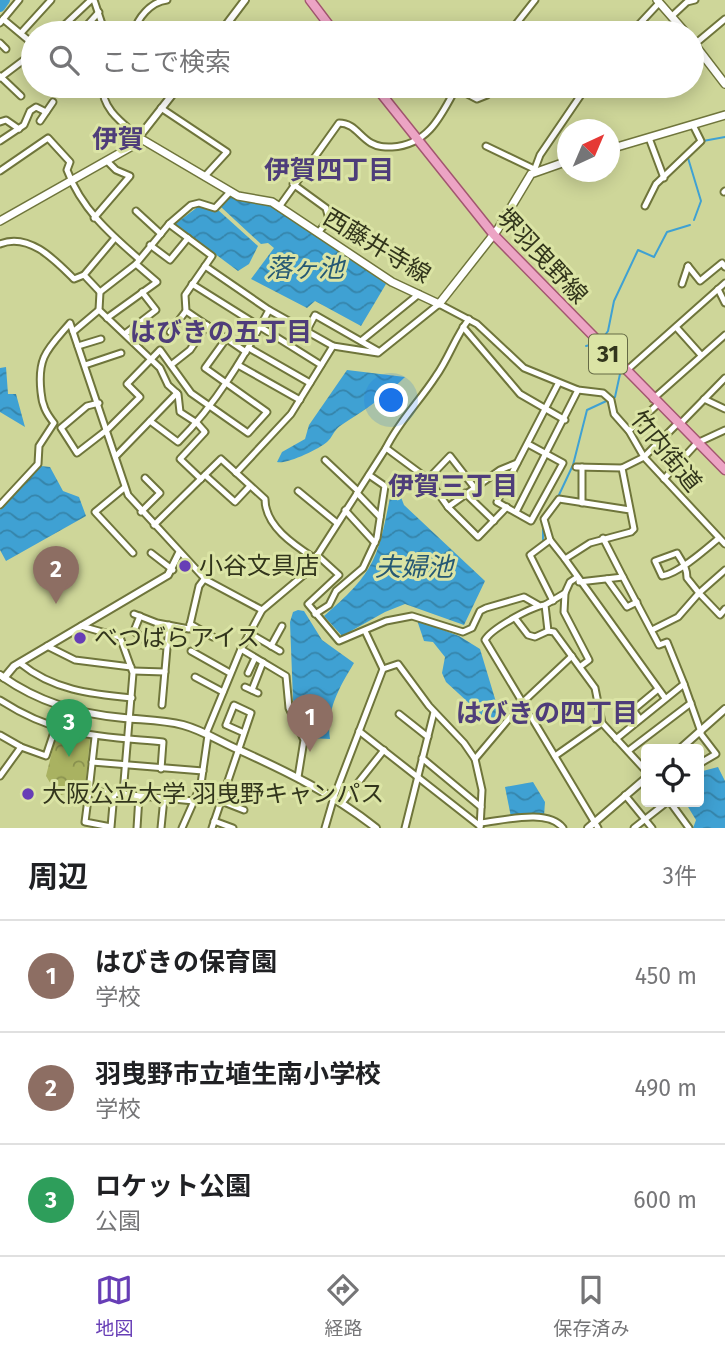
<!DOCTYPE html>
<html lang="ja">
<meta charset="utf-8">
<style>
:root{--surface:#fff;--page:#f6f6f6;--text:#202124;--muted:#757577;--line:#e0e0e0;--accent:#673eb6}
body{margin:0;font-family:"Fira Sans","Noto Sans JP",sans-serif;background:var(--page);color:var(--text)}
.controls{position:absolute;right:21px;bottom:21px;display:grid;overflow:hidden;border-radius:7px;box-shadow:0 4px 18px #0003}
.controls button{width:63px;height:63px;display:grid;place-items:center;padding:0;border:0;border-bottom:2px solid var(--line);background:var(--surface);color:var(--text);font:35px sans-serif}
.compass{position:absolute;left:557px;top:119px;width:63px;height:63px;border-radius:50%;background:var(--surface);box-shadow:0 4px 18px #0003;rotate:44deg}
.you{position:absolute;left:392px;top:401px;width:24px;height:24px;margin:-18px;border:5px solid #fff;border-radius:50%;background:#1a73e8;box-shadow:0 0 0 10px #1a73e833}
.badge{display:grid;place-items:center;width:46px;height:46px;border-radius:50%;background:var(--accent);color:#fff;font-size:23px;font-weight:700}
.pin{position:absolute;translate:-50% -58px;filter:drop-shadow(0 2px 4px #0008)}
.pin::after{content:'';position:absolute;top:37px;width:24px;height:21px;background:inherit;clip-path:polygon(0 0,100% 0,50% 100%)}
.list{margin:0;padding:0;list-style:none}
h2{display:flex;justify-content:space-between;align-items:center;height:91px;margin:0;padding:0 28px;font-size:30px}
h2 small{font-size:23px;font-weight:400;color:var(--muted)}
.list li{display:grid;grid-template-columns:46px 1fr auto;gap:21px;align-items:center;box-sizing:border-box;height:112px;padding:0 28px;border-top:2px solid var(--line)}
.list b{display:block;font-size:26px;white-space:nowrap}
.list p{margin:0;font-size:23px;white-space:nowrap;color:var(--muted)}
.list em{font-size:23px;font-style:normal;color:var(--muted)}
.icon{flex:none;width:38px;height:38px;fill:none;stroke:currentColor;stroke-width:2;stroke-linecap:round;stroke-linejoin:round}
.map{position:relative;flex:none;width:725px;height:828px;overflow:hidden}
.search{position:absolute;background:var(--surface);box-shadow:0 4px 18px #0003;left:21px;right:21px;top:21px;height:77px;display:flex;align-items:center;gap:18px;box-sizing:border-box;padding:0 24px;border-radius:38px;color:var(--muted);font-size:26px}
.sheet{height:427px;background:var(--surface)}
nav{display:flex;justify-content:space-around;align-items:center;box-sizing:border-box;height:98px;border-top:2px solid var(--line);background:var(--surface);font-size:19px;color:var(--muted)}
nav a{display:grid;justify-items:center;gap:4px}
nav .on{color:var(--accent)}
.map>svg:first-child{display:block}
.park{fill:url(#park-crowns)}
.water{fill:url(#water-waves)}
.lines{fill:none;stroke-linecap:round;stroke-linejoin:round}
.stream{stroke:#3fa1d3;stroke-width:2}
.river{stroke:#3fa1d3;stroke-width:10}
.minor-casing{stroke:#6f753b;stroke-width:9}
.tertiary-casing{stroke:#6f753b;stroke-width:10}
.secondary-casing{stroke:#6f753b;stroke-width:10}
.primary-casing{stroke:#a2566f;stroke-width:11}
.minor{stroke:#fff;stroke-width:5}
.tertiary{stroke:#fff;stroke-width:6}
.secondary{stroke:#fff;stroke-width:7}
.primary{stroke:#eca4c4;stroke-width:8}
.poi-dot{fill:#673eb6;stroke:#dbe4a5;stroke-width:2.5}
.labels{text-anchor:middle;dominant-baseline:central;stroke-width:6;stroke-linejoin:round;paint-order:stroke}
.shield{fill:#dbe4a5;stroke:#656a45;stroke-width:2}
.shield-label{font-size:23px;font-weight:bold;fill:#32351c}
.street-label{font-size:24px;fill:#32351c;stroke:#dbe4a5}
.poi-label{font-size:24px;fill:#32351c;stroke:#dbe4a5;text-anchor:start}
.neighbourhood-label{font-size:26px;font-weight:bold;fill:#4e3d7a;stroke:#dbe4a5}
.water-label{font-size:26px;font-style:italic;fill:#265974;stroke:#dbe4a5}
</style>
<div class="map">
<svg width="725" height="828" viewBox="0 0 725 828">
<defs>
<pattern id="park-crowns" width="20" height="18" patternUnits="userSpaceOnUse" patternTransform="scale(1.75)"><rect width="20" height="18" fill="#a9b261"/><path d="M2 6a3 3 0 1 1 6 0M12 15a3 3 0 1 1 6 0" fill="none" stroke="#8a924f"/></pattern>
<pattern id="water-waves" width="16" height="10" patternUnits="userSpaceOnUse" patternTransform="scale(1.75)"><rect width="16" height="10" fill="#3fa1d3"/><path d="M0 5q4-4 8 0t8 0" fill="none" stroke="#3584aa"/></pattern>
</defs>
<rect width="100%" height="100%" fill="#ced699"/>
<path class="park" d="M57 732 90 739 85 788 58 796 46 776Z"/>
<g class="water">
<path d="M230 197 272 204 386 284 361 326 315 301 307 308 251 279 274 248 268 243 261 244 221 207Z"/>
<path d="M199 206 217 209 258 246 249 264 238 271 175 224Z"/>
<path d="M6 367 8 394H16L25 427 0 412V368Z"/>
<path d="M347 370 405 377C386 396 363 411 340 426 334 430 332 438 327 442 319 449 286 465 277 462L282 452 305 439 309 425Z"/>
<path d="M41 466 50 467 63 491 79 497 86 516 6 561 0 550V510Z"/>
<path d="M396 484 404 505 485 581 464 625 405 604 385 612 342 636 324 616C378 570 378 556 392 488Z"/>
<path d="M298 610 304 611 322 640 354 663C339 688 326 710 330 739L309 738 293 700 290 622 293 612Z"/>
<path d="M417 620 459 636 480 649 499 712 500 718 494 726 446 682 442 673 445 657 433 642 424 641Z"/>
<path d="M718 767 725 781V828H693L696 820 685 802H699V772Z"/>
<path d="M533 782 545 802 544 816 511 817 505 787Z"/>
</g>
<g class="lines">
<g class="stream">
<path d="M703 141 725 137"/>
<path d="M688 158 701 201 694 220"/>
<path d="M603 338 608 331 614 301 638 250 654 257 667 232 690 225"/>
<path d="M586 346 590 345"/>
<path d="M558 497 573 465 587 410 615 397 620 374"/>
<path d="M543 540V525"/>
</g>
<path class="river" d="M0 7 5 0"/>
<defs>
<g id="minor">
<path d="M94 0 105 33"/>
<path d="M672 16 687 2 695 0"/>
<path d="M3 19 33 44"/>
<path d="M0 23 19 0"/>
<path d="M21 33 51 0"/>
<path d="M56 33 91 0"/>
<path d="M80 33 99 12"/>
<path d="M133 33C138 18 150 2 167 0"/>
<path d="M509 33 535 0"/>
<path d="M631 33 659 3"/>
<path d="M0 43 6 49"/>
<path d="M695 44 725 19"/>
<path d="M0 76 21 96"/>
<path d="M0 78 33 53"/>
<path d="M103 86C101 109 124 124 140 138"/>
<path d="M161 108 227 152 205 176"/>
<path d="M40 121 53 102"/>
<path d="M0 122 6 120 19 129"/>
<path d="M649 138 664 178"/>
<path d="M0 141 24 125 30 111 36 107 46 112"/>
<path d="M486 146 534 169"/>
<path d="M0 171 48 138 70 162 67 170C81 208 109 233 139 259"/>
<path d="M534 171 540 155 587 86"/>
<path d="M293 184 326 208 329 219 318 233"/>
<path d="M724 192 725 191"/>
<path d="M645 206 656 184 701 141 693 125"/>
<path d="M279 207 339 123C354 123 359 136 371 143 378 147 384 147 392 147 428 145 441 116 456 88L477 99 487 95 491 86"/>
<path d="M136 211 161 234"/>
<path d="M94 218 130 176 116 170 108 162"/>
<path d="M169 224 212 256 185 295 186 311 246 352"/>
<path d="M0 244C29 232 56 261 74 279L84 275 100 292 136 264 169 224 191 205 199 203 215 208 230 192"/>
<path d="M150 245 170 260 188 238"/>
<path d="M205 266 269 310 333 346"/>
<path d="M688 266 700 281 722 263 725 267"/>
<path d="M84 275 115 238"/>
<path d="M192 284 321 365"/>
<path d="M682 284 688 266"/>
<path d="M718 289 725 303"/>
<path d="M100 292 99 310 160 368 168 385 178 394 180 412 197 423 205 432 180 459 201 479"/>
<path d="M107 318 157 282 136 264"/>
<path d="M463 327 520 394 565 420"/>
<path d="M676 327 701 355"/>
<path d="M73 332 99 310"/>
<path d="M170 332 186 311"/>
<path d="M306 332 315 315 378 351"/>
<path d="M126 333 156 310 142 292"/>
<path d="M361 341 419 294"/>
<path d="M78 346 101 339"/>
<path d="M249 348 310 383"/>
<path d="M85 365 121 353"/>
<path d="M171 365 190 350 207 325"/>
<path d="M238 365 300 400"/>
<path d="M626 371 725 283"/>
<path d="M653 399 725 335"/>
<path d="M704 399 725 409"/>
<path d="M99 403 87 406 61 428 77 453 108 429 140 397 127 384 160 350 191 393 248 433 267 412 205 368 226 339"/>
<path d="M150 421 178 442C216 404 244 357 269 310"/>
<path d="M679 425 725 378"/>
<path d="M629 431 658 404"/>
<path d="M528 444 563 463 531 521 497 502 558 384"/>
<path d="M386 448C399 421 420 401 436 376 449 358 455 337 469 319"/>
<path d="M116 456 177 393"/>
<path d="M325 460 358 491"/>
<path d="M576 467 622 468"/>
<path d="M236 473 291 414 333 346 378 353 439 304 477 324 524 368 578 390 603 393 611 400 614 414 629 431 644 457 725 544"/>
<path d="M205 475 235 502 250 486"/>
<path d="M428 479 450 456 474 487"/>
<path d="M664 479 697 443 725 430"/>
<path d="M124 488 95 512 133 553"/>
<path d="M298 491 337 523"/>
<path d="M357 493 380 517"/>
<path d="M465 493 494 521"/>
<path d="M582 503V467"/>
<path d="M0 505 38 464 39 446 54 423C46 413 42 405 41 392 37 356 48 349 70 323L128 495 206 580 262 610"/>
<path d="M448 507 478 537 507 507"/>
<path d="M345 510 375 543"/>
<path d="M630 510 559 499 544 519 550 540 565 559 590 543 631 532 634 529 622 468 644 457 678 423"/>
<path d="M141 512 160 493 145 478"/>
<path d="M516 512 578 390"/>
<path d="M154 525 221 459 265 499C265 526 294 545 314 558"/>
<path d="M550 540 530 555 553 601"/>
<path d="M151 553 173 570"/>
<path d="M317 555 339 575 308 604 339 641 386 621 412 616 463 632 472 628 480 611 486 608 524 597 538 605"/>
<path d="M565 559 665 698"/>
<path d="M725 570 699 593 720 615 725 609"/>
<path d="M623 577 659 645 667 642 684 684"/>
<path d="M576 578 570 582 565 593 545 605 548 631 554 632 595 688 602 723 646 771"/>
<path d="M607 579 627 607 637 602"/>
<path d="M579 582 623 577 603 538"/>
<path d="M565 593 564 612 589 660 581 666"/>
<path d="M545 605C532 606 491 629 485 640L598 828"/>
<path d="M134 614 157 623 189 629 199 586 205 578"/>
<path d="M315 614 329 605 336 591 363 568 377 538 385 486 369 475"/>
<path d="M140 616 134 631 148 643 167 646"/>
<path d="M515 618 528 635 535 637 548 631"/>
<path d="M190 624 213 637"/>
<path d="M81 626 120 637 133 673 123 794"/>
<path d="M652 630 678 617 699 593 687 578C687 567 682 562 677 553L655 561 662 576C678 574 706 549 719 538"/>
<path d="M249 633 280 651"/>
<path d="M47 646 75 660 131 667"/>
<path d="M271 646 282 626"/>
<path d="M241 649 286 676 289 708 304 740 298 777"/>
<path d="M191 651 230 673"/>
<path d="M20 663C53 690 90 694 132 698"/>
<path d="M383 669 398 664 429 706 464 743 475 759 482 790 480 828"/>
<path d="M133 671 165 672"/>
<path d="M248 673 255 658"/>
<path d="M195 677 223 692"/>
<path d="M245 687 258 693"/>
<path d="M252 690 263 662"/>
<path d="M0 700C57 737 98 736 163 742L161 769"/>
<path d="M162 705 169 625"/>
<path d="M399 714 428 737"/>
<path d="M640 719 633 710 657 690"/>
<path d="M359 731 480 826"/>
<path d="M206 734 241 649 262 610 306 573 386 448 428 479 448 507 500 470 517 463"/>
<path d="M0 735 21 747 46 756 55 729"/>
<path d="M95 737 89 791 194 801 201 784 208 735"/>
<path d="M616 739 684 684 701 732"/>
<path d="M628 751 691 703"/>
<path d="M555 756 602 723"/>
<path d="M422 758 481 807"/>
<path d="M475 759 523 702 572 656"/>
<path d="M92 762 203 771"/>
<path d="M699 764 716 754 700 733"/>
<path d="M0 776 21 747"/>
<path d="M89 791 85 822 111 827 114 793"/>
<path d="M625 795 652 828"/>
<path d="M221 801 244 810"/>
<path d="M670 802 689 828"/>
<path d="M342 803 384 750"/>
<path d="M214 821 233 828"/>
<path d="M480 823C502 821 548 808 563 828"/>
<path d="M137 828 139 796"/>
<path d="M161 828 164 798"/>
<path d="M182 828 194 801"/>
<path d="M212 828 251 713 234 705 226 725 244 733"/>
<path d="M325 828 334 797 383 669 365 631"/>
<path d="M405 828 434 712"/>
<path d="M634 828 667 802"/>
</g>
<g id="tertiary">
<path d="M220 33 245 0"/>
<path d="M139 137 179 86"/>
<path d="M0 675C38 702 78 714 124 718 144 720 164 720 183 725 202 730 219 741 237 749 286 771 333 794 376 828"/>
<path d="M4 678 14 666 168 575 179 553"/>
<path d="M680 749 725 709"/>
<path d="M588 828 646 778"/>
</g>
<g id="secondary">
<path d="M657 0 686 33"/>
<path d="M692 41 725 84"/>
<path d="M610 149 725 115"/>
<path d="M0 221 143 140 238 196 272 202 392 282 439 304 498 229 531 174 568 161"/>
</g>
<g id="primary">
<path d="M310 0 335 33"/>
<path d="M375 86 494 235 725 470"/>
</g>
</defs>
<use href="#minor" class="minor-casing"/>
<use href="#tertiary" class="tertiary-casing"/>
<use href="#secondary" class="secondary-casing"/>
<use href="#primary" class="primary-casing"/>
<use href="#minor" class="minor"/>
<use href="#tertiary" class="tertiary"/>
<use href="#secondary" class="secondary"/>
<use href="#primary" class="primary"/>
</g>
<g class="poi-dot">
<circle cx="185" cy="566" r="7"/>
<circle cx="80" cy="638" r="7"/>
<circle cx="28" cy="794" r="7"/>
</g>
<g class="labels">
<rect class="shield" x="589" y="334.5" width="38" height="39" rx="5"/>
<g class="shield-label">
<text x="608" y="354">31</text>
</g>
<g class="street-label">
<text transform="translate(377 246) rotate(31)">西藤井寺線</text>
<text transform="translate(542 256) rotate(47)">堺羽曳野線</text>
<text transform="translate(666 451) rotate(51)">竹内街道</text>
</g>
<g class="poi-label">
<text x="199" y="566">小谷文具店</text>
<text x="94" y="638">べつばらアイス</text>
<text x="42" y="794">大阪公立大学 羽曳野キャンパス</text>
</g>
<g class="neighbourhood-label">
<text x="118" y="139">伊賀</text>
<text x="329" y="170">伊賀四丁目</text>
<text x="221" y="332">はびきの五丁目</text>
<text x="453" y="486">伊賀三丁目</text>
<text x="547" y="713">はびきの四丁目</text>
</g>
<g class="water-label">
<text x="305" y="268">落ヶ池</text>
<text x="414" y="567">夫婦池</text>
</g>
</g>
</svg>
<div class="controls">
<button><svg class="icon" aria-label="locate" viewBox="0 0 24 24"><circle cx="12" cy="12" r="6"/><path d="M12 2v4M12 18v4M2 12h4M18 12h4"/></svg></button>
</div>
<svg class="compass" viewBox="-18 -18 36 36"><path d="M0-13l5 13h-10z" fill="#e53935"/><path d="M0 13l5-13h-10z" fill="#757577"/></svg>
<div class="you"></div>
<div class="pin badge" style="left:310px;top:752px;background:#8d6e63">1</div>
<div class="pin badge" style="left:56px;top:604px;background:#8d6e63">2</div>
<div class="pin badge" style="left:69px;top:757px;background:#2e9e5b">3</div>
<div class="search"><svg class="icon" aria-label="search" viewBox="0 0 24 24"><circle cx="10" cy="10" r="6"/><path d="M15 15l6 6"/></svg>ここで検索</div>
</div>
<section class="sheet">
<h2>周辺<small>3件</small></h2>
<ul class="list">
<li><span class="badge" style="background:#8d6e63">1</span><div><b>はびきの保育園</b><p>学校</p></div><em>450 m</em></li>
<li><span class="badge" style="background:#8d6e63">2</span><div><b>羽曳野市立埴生南小学校</b><p>学校</p></div><em>490 m</em></li>
<li><span class="badge" style="background:#2e9e5b">3</span><div><b>ロケット公園</b><p>公園</p></div><em>600 m</em></li>
</ul>
</section>
<nav>
<a class="on"><svg class="icon" aria-label="map" viewBox="0 0 24 24"><path d="M3 6l6-2 6 2 6-2v14l-6 2-6-2-6 2zM9 4v14M15 6v14"/></svg>地図</a>
<a><svg class="icon" aria-label="directions" viewBox="0 0 24 24"><path d="M12 3l9 9-9 9-9-9zM9 14v-3h6M13 9l2 2-2 2"/></svg>経路</a>
<a><svg class="icon" aria-label="saved" viewBox="0 0 24 24"><path d="M7 4h10v16l-5-4-5 4z"/></svg>保存済み</a>
</nav>
